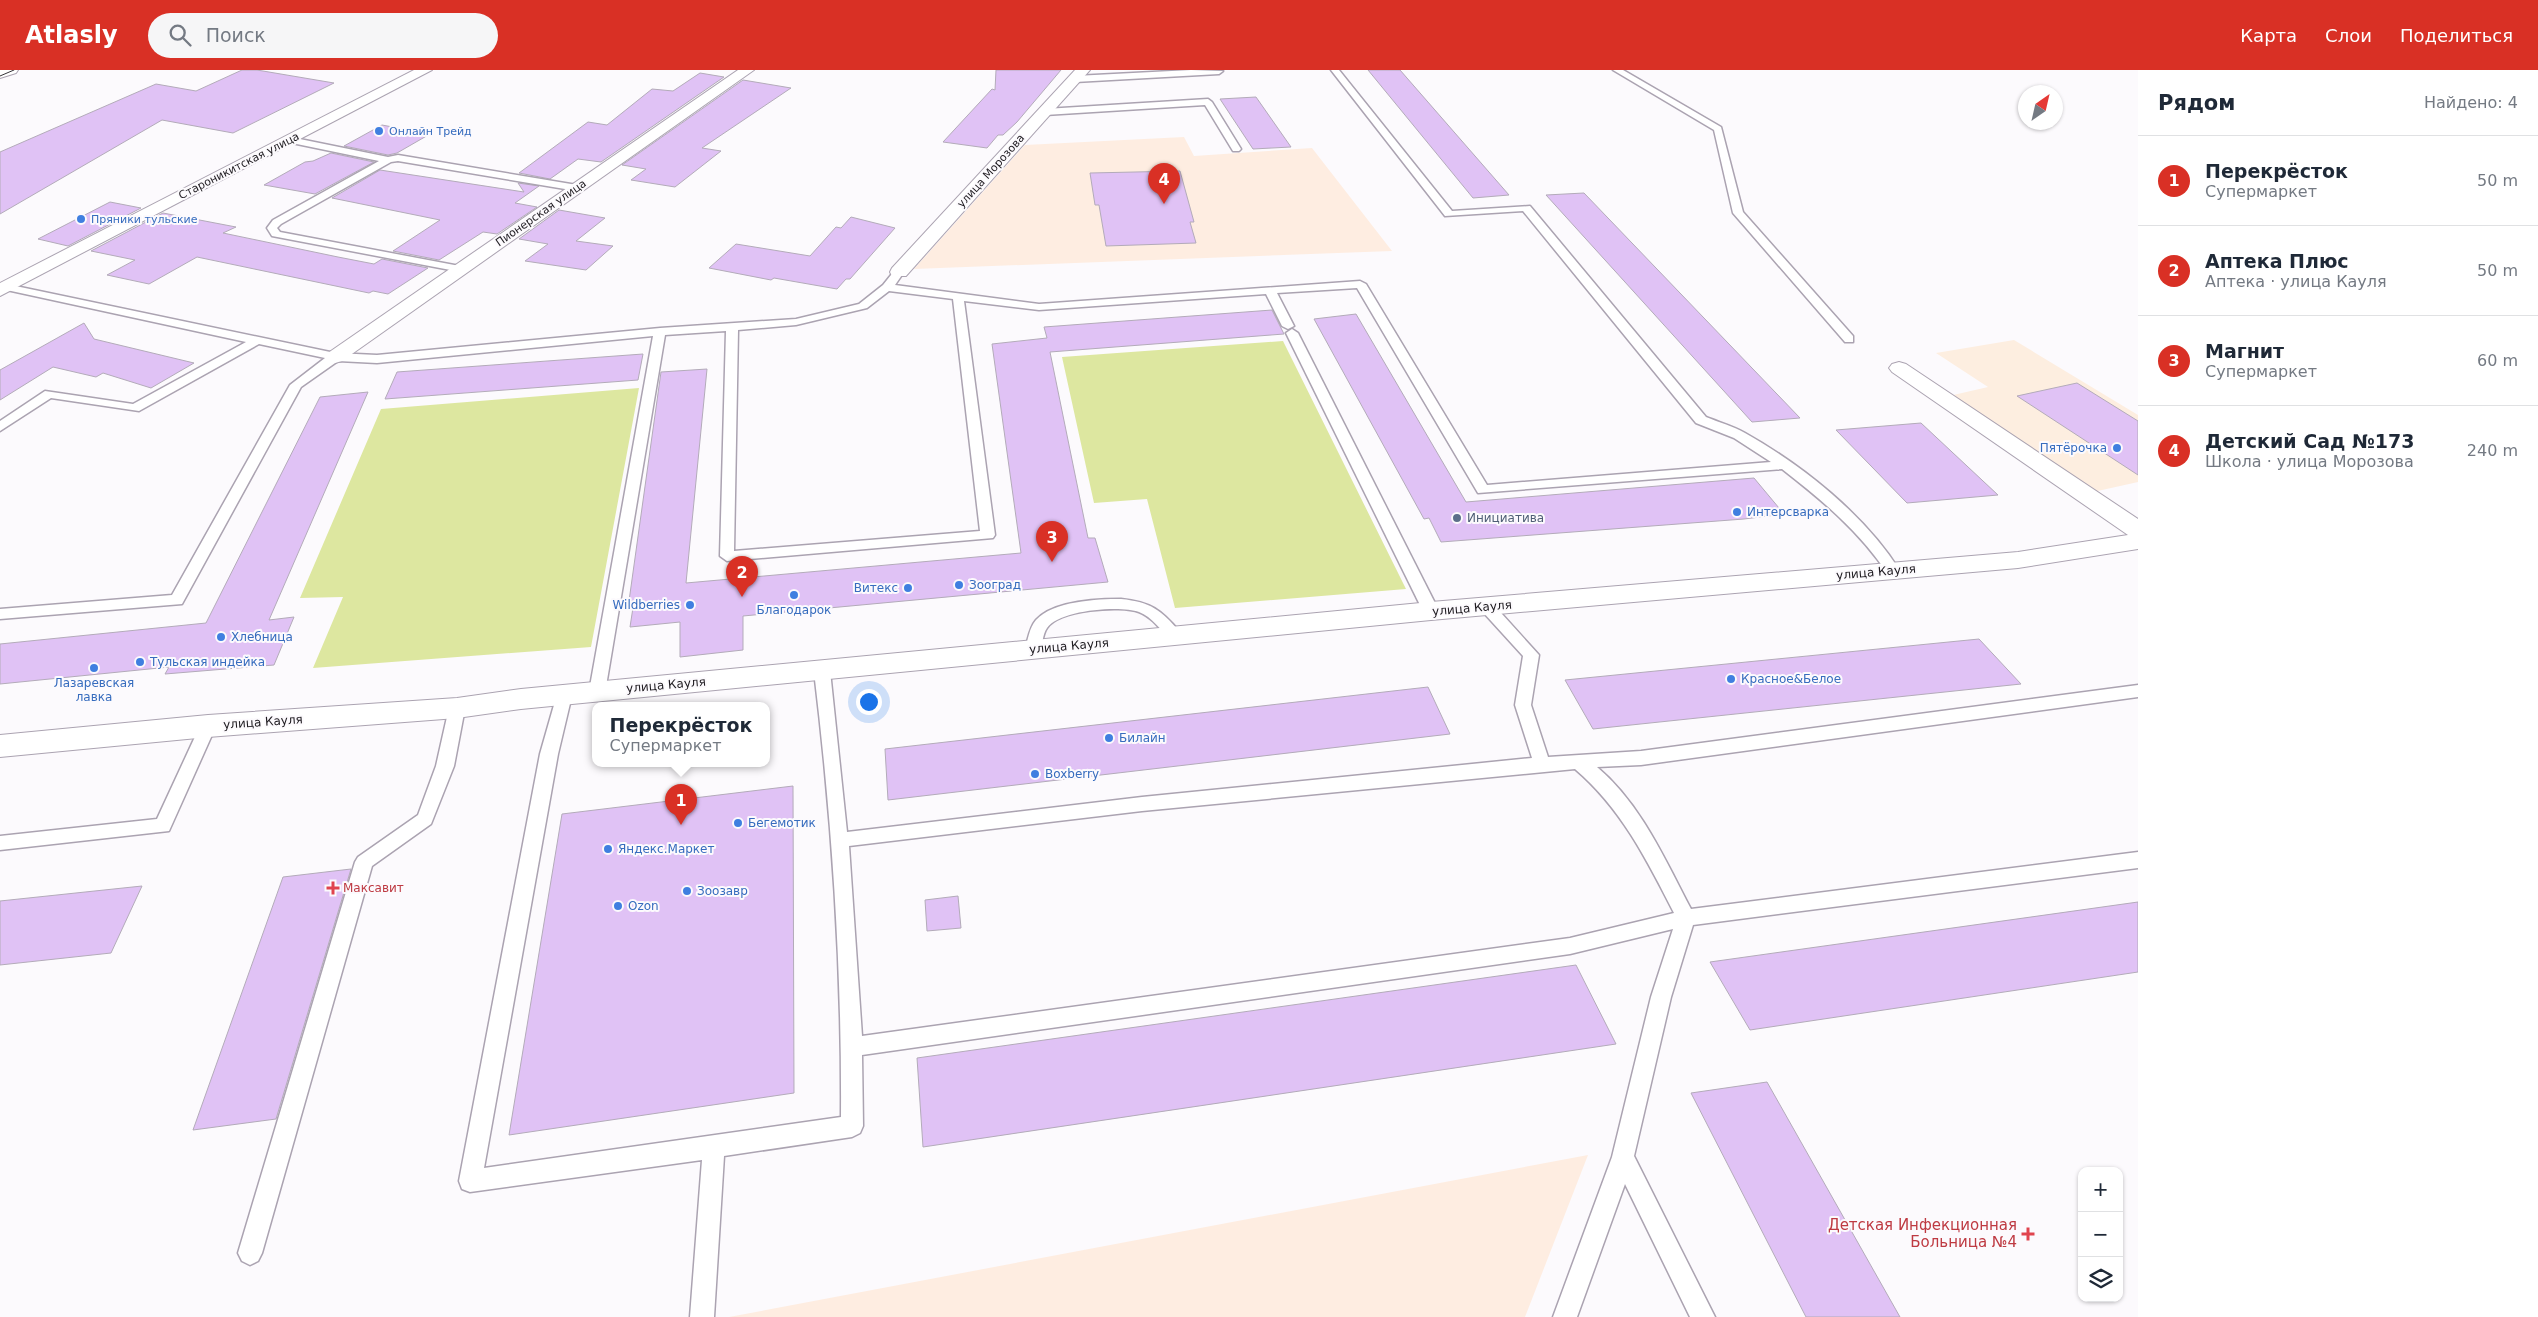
<!DOCTYPE html>
<html lang="ru">
<meta charset="utf-8">
<style>
:root{--surface:#fff;--page:#f6f6f7;--text:#1f2937;--muted:#747a83;--line:#e0e1e3;--accent:#d93025}
body{margin:0;font-family:"DejaVu Sans",sans-serif;background:var(--page);color:var(--text)}
.controls{position:absolute;right:15px;bottom:15px;display:grid;overflow:hidden;border-radius:10px;box-shadow:0 1px 4px #0004}
.controls button{width:45px;height:45px;display:grid;place-items:center;padding:0;border:0;border-bottom:1px solid var(--line);background:var(--surface);color:var(--text);font:25px sans-serif}
.compass{position:absolute;left:2018px;top:15px;width:45px;height:45px;border-radius:50%;background:var(--surface);box-shadow:0 1px 4px #0004;rotate:34deg}
.you{position:absolute;left:868px;top:631px;width:18px;height:18px;margin:-12px;border:4px solid #fff;border-radius:50%;background:#1a73e8;box-shadow:0 0 0 8px #1a73e833}
.badge{display:grid;place-items:center;width:32px;height:32px;border-radius:50%;background:var(--accent);color:#fff;font-size:16px;font-weight:700}
.pin{position:absolute;translate:-50% -41px;filter:drop-shadow(0 1px 2px #0008)}
.pin::after{content:'';position:absolute;top:26px;width:18px;height:15px;background:inherit;clip-path:polygon(0 0,100% 0,50% 100%)}
.popup{position:absolute;left:592px;top:632px;width:178px;height:65px;box-sizing:border-box;display:grid;place-content:center;border-radius:10px;background:var(--surface);filter:drop-shadow(0 1px 4px #0005);font-size:16px;white-space:nowrap;color:var(--muted)}
.popup b{font-size:19px;color:var(--text)}
.popup::after{content:'';position:absolute;left:50%;top:100%;margin-left:-10px;border:10px solid transparent;border-top-color:var(--surface)}
.list{margin:0;padding:0;list-style:none}
h2{display:flex;justify-content:space-between;align-items:center;height:65px;margin:0;padding:0 20px;font-size:21px}
h2 small{font-size:16px;font-weight:400;color:var(--muted)}
.list li{display:grid;grid-template-columns:32px 1fr auto;gap:15px;align-items:center;box-sizing:border-box;height:90px;padding:0 20px;border-top:1px solid var(--line)}
.list b{display:block;font-size:19px;white-space:nowrap}
.list p{margin:0;font-size:16px;white-space:nowrap;color:var(--muted)}
.list em{font-size:16px;font-style:normal;color:var(--muted)}
.icon{flex:none;width:28px;height:28px;fill:none;stroke:currentColor;stroke-width:2;stroke-linecap:round;stroke-linejoin:round}
.map{position:relative;flex:none;width:2138px;height:1247px;overflow:hidden}
header{display:flex;align-items:center;gap:30px;box-sizing:border-box;height:70px;padding:0 25px;background:var(--accent);color:#fff}
header strong{font-size:24px}
nav{display:flex;gap:28px;margin-inline-start:auto;font-size:18px}
.search{width:350px;height:45px;background:var(--page);display:flex;align-items:center;gap:12px;box-sizing:border-box;padding:0 18px;border-radius:28px;color:var(--muted);font-size:19px}
main{display:flex}
aside{flex:1;background:var(--surface)}
.map>svg:first-child{display:block}
.commercial{fill:#fdeee0}
.education{fill:#feede1}
.green{fill:#dde7a0}
.building{fill:#e0c2f5;stroke:#b3abb9}
.lines{fill:none;stroke-linecap:round;stroke-linejoin:round}
.service-casing{stroke:#aba3b1;stroke-width:3}
.minor-casing{stroke:#aba3b1;stroke-width:2}
.secondary-casing{stroke:#aba3b1;stroke-width:2}
.primary-casing{stroke:#aba3b1;stroke-width:2}
.service{fill:#fff;fill-rule:evenodd}
.minor{fill:#fff;fill-rule:evenodd}
.secondary{fill:#fff;fill-rule:evenodd}
.primary{fill:#fff;fill-rule:evenodd}
.tram{stroke:#373439;stroke-width:1}
.shop-dot{fill:#3f7fe0;stroke:#fcfafd;stroke-width:2}
.service-dot{fill:#5c6f8a;stroke:#fcfafd;stroke-width:2}
.health-dot{fill:#e0444e;stroke:#fcfafd;stroke-width:2}
.labels{text-anchor:middle;dominant-baseline:central;stroke-width:4;stroke-linejoin:round;paint-order:stroke}
.far-shop-label{font-size:11px;fill:#366cbe;stroke:#fcfafd;text-anchor:start}
.far-street-label{font-size:11px;fill:#1d1a1f;stroke:#fcfafd}
.shop-label{font-size:12px;fill:#366cbe;stroke:#fcfafd;text-anchor:start}
.service-label{font-size:12px;fill:#4e5e75;stroke:#fcfafd;text-anchor:start}
.street-label{font-size:12px;fill:#1d1a1f;stroke:#fcfafd}
.health-label{font-size:12px;fill:#be3a42;stroke:#fcfafd;text-anchor:start}
.near-health-label{font-size:15px;fill:#be3a42;stroke:#fcfafd;text-anchor:end}
</style>
<header>
<strong>Atlasly</strong>
<div class="search"><svg class="icon" aria-label="search" viewBox="0 0 24 24"><circle cx="10" cy="10" r="6"/><path d="M15 15l6 6"/></svg>Поиск</div>
<nav><a>Карта</a><a>Слои</a><a>Поделиться</a></nav>
</header>
<main>
<div class="map">
<svg width="2138" height="1247" viewBox="0 0 2138 1247">
<rect width="100%" height="100%" fill="#fcfafd"/>
<path class="commercial" d="M2014 270 2138 345V412L2093 422 1949 326 1988 317 1936 283Z"/>
<g class="education">
<path d="M1184 67 1194 86 1312 78 1392 181 914 199 1025 75Z"/>
<path d="M1588 1085 1525 1247H729Z"/>
</g>
<g class="green">
<path d="M1283 271 1406 519 1175 538 1147 429 1094 433 1062 287Z"/>
<path d="M639 318 591 577 313 598 343 527 300 528 381 339Z"/>
</g>
<g class="building">
<path d="M242 0H257L334 13 233 63 162 50 0 144V82L156 14 196 21Z"/>
<path d="M996 0H1061L1017 52 1003 65H998L987 78 943 72 992 19 995 20Z"/>
<path d="M1368 0H1400L1509 125 1473 128Z"/>
<path d="M700 3 724 7 601 92 578 89 550 109 519 103 588 52 607 55 652 19 673 21Z"/>
<path d="M743 10 791 18 702 78 721 81 675 117 631 110 646 99 622 95Z"/>
<path d="M1256 27 1291 77 1253 79 1220 29Z"/>
<path d="M382 55 430 64 397 83 388 85 344 76Z"/>
<path d="M331 83 374 92 315 124 264 115 305 92 313 91Z"/>
<path d="M380 100 524 122 518 113 539 116 515 133 537 137 497 164 483 162 439 190 393 181 440 150 332 128Z"/>
<path d="M1180 101 1194 152H1190L1196 173 1106 176 1099 135H1095L1090 103Z"/>
<path d="M1584 123 1800 348 1752 352 1546 125Z"/>
<path d="M110 132 141 138 68 176 38 169Z"/>
<path d="M559 140 605 148 576 171 613 176 586 200 525 191 548 174 519 169Z"/>
<path d="M163 143 236 157 223 163 338 187 374 194 382 189 428 198 388 224 373 221 369 223 197 187 149 214 107 205 135 190 91 181Z"/>
<path d="M851 147 895 158 850 209H846L837 219 774 208 771 210 709 198 736 174 810 186 836 157 841 158Z"/>
<path d="M1272 240 1284 264 1050 282 1088 468H1095L1108 512 743 546V580L680 587V552L630 557 634 531H629L661 302 707 299 686 513 1021 483 992 274 1047 268 1044 257Z"/>
<path d="M1356 244 1466 432 1754 408 1784 444 1744 449 1441 472 1429 448 1424 449 1314 249Z"/>
<path d="M84 253 94 269 194 293 151 318 103 303 96 307 53 297 0 330V300Z"/>
<path d="M643 284 638 310 385 329 397 302Z"/>
<path d="M2077 313 2138 351V405L2017 326Z"/>
<path d="M368 322 269 550 294 547 274 595 165 604 169 597 0 614V574L206 553 320 327Z"/>
<path d="M1921 353 1998 425 1907 433 1836 360Z"/>
<path d="M1979 569 2021 614 1593 659 1565 610Z"/>
<path d="M1428 617 1450 664 888 730 885 679Z"/>
<path d="M793 716 794 1023 509 1065 562 744Z"/>
<path d="M351 799 276 1049 193 1060 283 807Z"/>
<path d="M142 816 111 883 0 895V831Z"/>
<path d="M958 826 961 858 927 861 925 830Z"/>
<path d="M2138 832V902L1750 960 1710 892Z"/>
<path d="M1576 895 1616 974 923 1077 917 988Z"/>
<path d="M1767 1012 1900 1247H1806L1691 1023Z"/>
</g>
<g class="lines">
<defs>
<g id="service">
<path d="M1191 0 1223 1 1219 4 1075 12 1071 9 1075 6Z"/>
<path d="M1331 0H1339L1452 141 1530 136 1706 347C1718 352 1733 356 1745 363 1802 395 1865 445 1900 501L1898 504H1888C1859 461 1823 431 1782 399L1478 423 1357 218 1277 223 1294 256 1288 259 1282 256 1266 224 1039 240 964 231 995 465 993 468 727 491 720 486 726 261 665 265 605 622 603 626H591L589 622 653 266 377 293 338 291 301 317 182 534 0 549V539L172 525 290 315 325 288 259 274 139 341 51 328 0 361V351L45 321 133 334 246 272 2 219 0 217 6 214 335 283 377 285 660 258 796 249 859 234 883 215 895 200 899 199 904 202 895 215 1039 234 1360 211 1366 214 1487 415 1771 392 1734 368 1696 353 1523 141 1445 146ZM889 221 953 229 980 461 734 481 738 260 796 255 867 238Z"/>
<path d="M1613 0H1623L1721 57 1743 142 1853 266V272H1845L1733 143 1714 60Z"/>
<path d="M1208 29 1212 32 1241 79 1239 81H1233L1205 35 1045 45 1041 42 1045 39Z"/>
<path d="M290 67 388 87 398 85 577 115 582 118 577 121 398 91 391 92 281 154 277 158 280 162 465 197 466 199 461 202 272 166 267 158 273 150 379 91 287 72V68Z"/>
<path d="M1292 259 1298 263 1439 541 1436 545H1426L1423 541 1286 263Z"/>
<path d="M1121 529C1151 532 1161 540 1180 562L1183 566 1180 570H1170C1161 560 1152 547 1139 542 1120 535 1059 540 1047 558 1042 565 1043 575 1039 583H1027L1025 579C1028 570 1029 558 1036 550 1053 531 1097 529 1121 529Z"/>
<path d="M1487 532 1492 533 1539 585 1531 635 1548 687 1641 681 2138 615V627L1641 695 1597 697C1641 734 1665 790 1691 839L2138 782V798L1693 855 1671 927 1634 1086 1715 1247H1690L1625 1114 1577 1247H1553L1612 1087 1651 927 1673 859 1570 884 862 985 863 1056 860 1063 852 1067 724 1086 714 1247H690L702 1090 470 1122 462 1119 459 1111 540 684 558 621H570L572 625 558 684 484 1098 841 1047C842 898 832 749 814 601L816 597H828L830 601 847 762 1142 727 1532 688 1515 635 1523 586 1482 541 1479 537ZM1575 699C1621 738 1647 790 1674 843L1570 868 862 966 849 776 1142 741Z"/>
<path d="M457 632 463 634 465 638 454 696 431 754 372 796 262 1183 258 1191 250 1195 242 1191 238 1183 355 792 358 787 418 745 436 696 449 638 451 634Z"/>
<path d="M208 650 214 652 216 656 169 761 0 780V766L157 749 200 656 202 652Z"/>
</g>
<g id="minor">
<path d="M738 0H754L342 291 335 293 328 291 325 287 328 283Z"/>
<path d="M1075 0H1090L906 206H892L890 202 892 198Z"/>
<path d="M1899 292 1906 294 2138 449V479L2018 498 1431 550 521 639 457 648 208 667 0 687V665L208 645 457 628 521 619 1431 532 2018 482 2128 465 1892 302 1889 298 1892 294Z"/>
</g>
<path id="secondary" d="M0 0H18L16 3 0 8Z"/>
<path id="primary" d="M414 0H432L0 226V213Z"/>
</defs>
<use href="#service" class="service-casing"/>
<use href="#minor" class="minor-casing"/>
<use href="#secondary" class="secondary-casing"/>
<use href="#primary" class="primary-casing"/>
<use href="#service" class="service"/>
<use href="#minor" class="minor"/>
<use href="#secondary" class="secondary"/>
<use href="#primary" class="primary"/>
<path class="tram" d="M0 6 14 0"/>
</g>
<g class="shop-dot">
<circle cx="379" cy="61" r="5"/>
<circle cx="81" cy="149" r="5"/>
<circle cx="2117" cy="378" r="5"/>
<circle cx="1737" cy="442" r="5"/>
<circle cx="959" cy="515" r="5"/>
<circle cx="908" cy="518" r="5"/>
<circle cx="794" cy="525" r="5"/>
<circle cx="690" cy="535" r="5"/>
<circle cx="221" cy="567" r="5"/>
<circle cx="140" cy="592" r="5"/>
<circle cx="94" cy="598" r="5"/>
<circle cx="1731" cy="609" r="5"/>
<circle cx="1109" cy="668" r="5"/>
<circle cx="1035" cy="704" r="5"/>
<circle cx="738" cy="753" r="5"/>
<circle cx="608" cy="779" r="5"/>
<circle cx="687" cy="821" r="5"/>
<circle cx="618" cy="836" r="5"/>
</g>
<circle class="service-dot" cx="1457" cy="448" r="5"/>
<g class="health-dot">
<path d="M330.5 810.5h5v5h5v5h-5v5h-5v-5h-5v-5h5z"/>
<path d="M2025.5 1156.5h5v5h5v5h-5v5h-5v-5h-5v-5h5z"/>
</g>
<g class="labels">
<g class="far-shop-label">
<text x="389" y="61">Онлайн Трейд</text>
<text x="91" y="149">Пряники тульские</text>
</g>
<g class="far-street-label">
<text transform="translate(239 96) rotate(-27)">Староникитская улица</text>
<text transform="translate(991 101) rotate(-48)">улица Морозова</text>
<text transform="translate(541 143) rotate(-35)">Пионерская улица</text>
</g>
<g class="shop-label">
<text x="2107" y="378" text-anchor="end">Пятёрочка</text>
<text x="1747" y="442">Интерсварка</text>
<text x="969" y="515">Зооград</text>
<text x="898" y="518" text-anchor="end">Витекс</text>
<text x="680" y="535" text-anchor="end">Wildberries</text>
<text x="794" y="540" text-anchor="middle">Благодарок</text>
<text x="231" y="567">Хлебница</text>
<text x="150" y="592">Тульская индейка</text>
<text x="1741" y="609">Красное&amp;Белое</text>
<text x="94" y="613" text-anchor="middle">Лазаревская<tspan x="94" dy="14">лавка</tspan></text>
<text x="1119" y="668">Билайн</text>
<text x="1045" y="704">Boxberry</text>
<text x="748" y="753">Бегемотик</text>
<text x="618" y="779">Яндекс.Маркет</text>
<text x="697" y="821">Зоозавр</text>
<text x="628" y="836">Ozon</text>
</g>
<g class="service-label">
<text x="1467" y="448">Инициатива</text>
</g>
<g class="street-label">
<text transform="translate(1876 502) rotate(-5)">улица Кауля</text>
<text transform="translate(1472 538) rotate(-5)">улица Кауля</text>
<text transform="translate(1069 576) rotate(-5)">улица Кауля</text>
<text transform="translate(666 615) rotate(-5)">улица Кауля</text>
<text transform="translate(263 652) rotate(-4)">улица Кауля</text>
</g>
<g class="health-label">
<text x="343" y="818">Максавит</text>
</g>
<g class="near-health-label">
<text x="2017" y="1155">Детская Инфекционная<tspan x="2017" dy="17">Больница №4</tspan></text>
</g>
</g>
</svg>
<div class="controls">
<button>+</button>
<button>−</button>
<button><svg class="icon" aria-label="layers" viewBox="0 0 24 24"><path d="M12 4l9 5-9 5-9-5zM3 14l9 5 9-5"/></svg></button>
</div>
<svg class="compass" viewBox="-18 -18 36 36"><path d="M0-13l5 13h-10z" fill="#e53935"/><path d="M0 13l5-13h-10z" fill="#747a83"/></svg>
<div class="you"></div>
<div class="pin badge" style="left:681px;top:755px">1</div>
<div class="popup"><b>Перекрёсток</b>Супермаркет</div>
<div class="pin badge" style="left:742px;top:527px">2</div>
<div class="pin badge" style="left:1052px;top:492px">3</div>
<div class="pin badge" style="left:1164px;top:134px">4</div>
</div>
<aside>
<h2>Рядом<small>Найдено: 4</small></h2>
<ul class="list">
<li><span class="badge">1</span><div><b>Перекрёсток</b><p>Супермаркет</p></div><em>50 m</em></li>
<li><span class="badge">2</span><div><b>Аптека Плюс</b><p>Аптека · улица Кауля</p></div><em>50 m</em></li>
<li><span class="badge">3</span><div><b>Магнит</b><p>Супермаркет</p></div><em>60 m</em></li>
<li><span class="badge">4</span><div><b>Детский Сад №173</b><p>Школа · улица Морозова</p></div><em>240 m</em></li>
</ul>
</aside>
</main>
